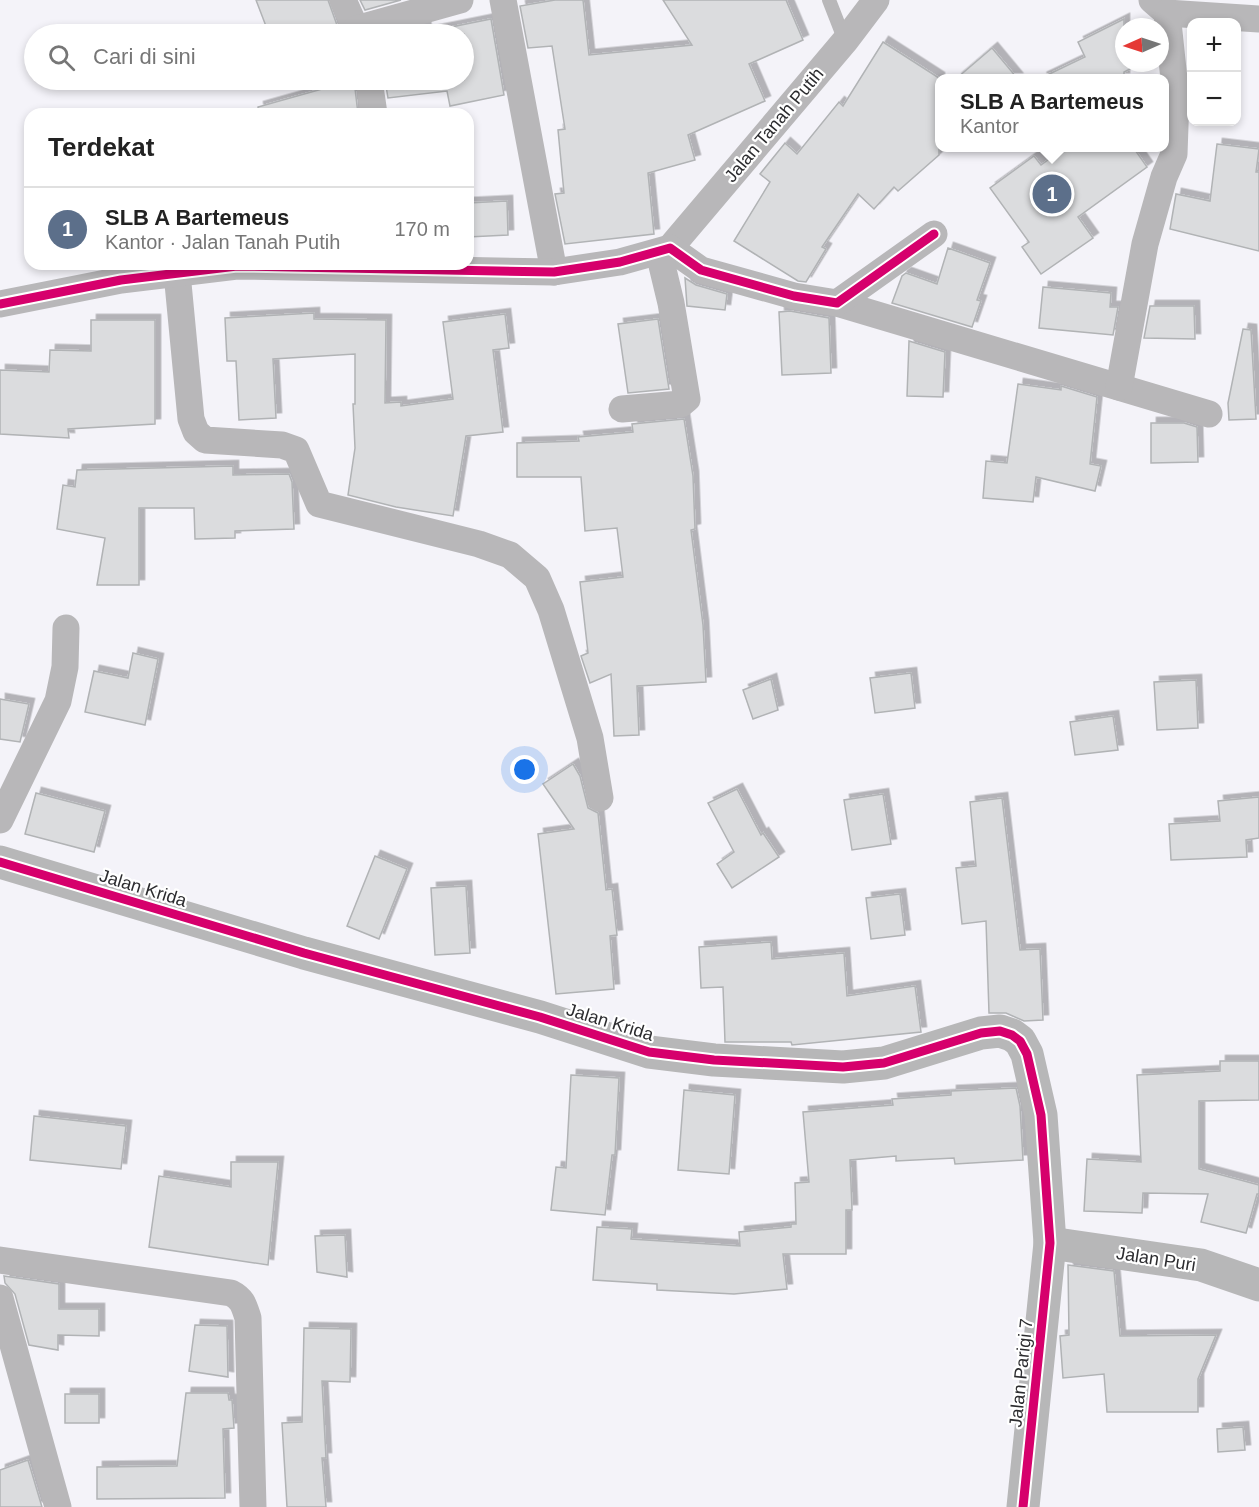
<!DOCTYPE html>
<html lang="id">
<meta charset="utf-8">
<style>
:root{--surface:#fff;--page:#f2f2f2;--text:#222;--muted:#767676;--line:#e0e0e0;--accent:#0f766e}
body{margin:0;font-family:Arial,sans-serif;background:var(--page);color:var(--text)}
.controls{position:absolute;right:18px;top:18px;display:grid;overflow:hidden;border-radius:12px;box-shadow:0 3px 9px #0003}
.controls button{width:54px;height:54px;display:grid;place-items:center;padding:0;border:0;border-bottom:2px solid var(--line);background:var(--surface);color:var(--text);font:30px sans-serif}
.compass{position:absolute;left:1115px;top:18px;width:54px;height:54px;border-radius:50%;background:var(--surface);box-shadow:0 3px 9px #0003;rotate:267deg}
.you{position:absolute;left:525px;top:770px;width:21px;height:21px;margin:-15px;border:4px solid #fff;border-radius:50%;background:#1a73e8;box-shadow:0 0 0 9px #1a73e833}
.badge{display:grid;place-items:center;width:39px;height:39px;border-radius:50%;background:var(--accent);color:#fff;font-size:20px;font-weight:700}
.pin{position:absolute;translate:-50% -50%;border:3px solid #fff;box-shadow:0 2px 6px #0006}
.popup{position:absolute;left:935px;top:74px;width:234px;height:78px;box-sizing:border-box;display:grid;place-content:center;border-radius:12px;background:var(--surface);filter:drop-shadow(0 2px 4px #0005);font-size:20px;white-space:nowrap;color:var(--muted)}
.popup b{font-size:22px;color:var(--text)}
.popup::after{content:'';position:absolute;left:50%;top:100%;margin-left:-12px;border:12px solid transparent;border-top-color:var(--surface)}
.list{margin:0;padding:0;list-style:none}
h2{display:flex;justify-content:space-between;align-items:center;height:78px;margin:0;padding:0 24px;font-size:26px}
h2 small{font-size:20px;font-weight:400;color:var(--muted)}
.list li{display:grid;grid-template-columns:39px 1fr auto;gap:18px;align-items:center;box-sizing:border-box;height:84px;padding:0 24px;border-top:2px solid var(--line)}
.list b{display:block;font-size:22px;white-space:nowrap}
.list p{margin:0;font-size:20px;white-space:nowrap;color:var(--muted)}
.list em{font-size:20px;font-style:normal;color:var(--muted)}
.icon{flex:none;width:33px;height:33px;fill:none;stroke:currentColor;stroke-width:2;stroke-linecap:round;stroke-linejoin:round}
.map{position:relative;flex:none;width:1259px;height:1507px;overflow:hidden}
.search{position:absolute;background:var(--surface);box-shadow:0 3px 9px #0003;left:24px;top:24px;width:450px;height:66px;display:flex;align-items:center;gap:15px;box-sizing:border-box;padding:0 21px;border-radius:33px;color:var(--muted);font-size:22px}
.panel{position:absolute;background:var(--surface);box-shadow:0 3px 9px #0003;left:24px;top:108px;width:450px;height:162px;border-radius:18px}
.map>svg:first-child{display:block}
.building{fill:#dbdcde;stroke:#b1b3b5;stroke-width:1.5;filter:url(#shadow)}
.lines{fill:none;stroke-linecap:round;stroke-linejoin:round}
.lane{stroke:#b8b7b9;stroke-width:14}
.street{stroke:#b8b7b9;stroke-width:27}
.secondary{stroke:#b7b7b8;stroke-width:33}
.cycleway-casing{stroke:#fff;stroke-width:13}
.cycleway{stroke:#d6006c;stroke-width:9}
.labels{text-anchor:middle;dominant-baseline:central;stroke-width:4.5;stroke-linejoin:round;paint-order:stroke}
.street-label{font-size:18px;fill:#2c2c2f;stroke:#fff}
</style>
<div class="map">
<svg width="1259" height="1507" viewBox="0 0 1259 1507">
<defs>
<filter id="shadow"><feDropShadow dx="5.5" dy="-5.5" stdDeviation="0" flood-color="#0004"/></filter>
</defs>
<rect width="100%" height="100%" fill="#f4f3f9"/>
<g class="building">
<path d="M256 0H328L338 28 320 34H269Z"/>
<path d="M360 0H401L365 10Z"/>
<path d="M555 0H583L589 55 692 45 663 0H786L803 40 749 64 765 101 688 135 695 160 648 173 654 234 565 244 555 194 564 193 558 130 565 129 552 46 528 48 520 6Z"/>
<path d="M491 19 504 95 450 106 447 91 388 98 385 80H464V34H395L425 26 426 32Z"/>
<path d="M1124 19V63H1127L1130 69 1124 72V78H1041L1085 57 1078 42Z"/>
<path d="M883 42 939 78V155L898 191 894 187 874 209 858 194 822 247 826 249 806 282 798 281 734 241 770 182 760 174 785 143 797 154 839 102 843 106Z"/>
<path d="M992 48 1017 78H957Z"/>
<path d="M354 80 358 114H259L258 107Z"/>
<path d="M1217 144 1259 149 1256 172H1259V251L1170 229 1176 194 1210 201Z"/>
<path d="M1066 147H1133L1147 167 1078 217 1093 238 1041 274 1022 247 1029 242 990 188 1034 156 1041 165Z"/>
<path d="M507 201 508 235 468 237V203Z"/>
<path d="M948 248 990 263 977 300 981 301 972 327 892 303 902 276 906 273 937 284Z"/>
<path d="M685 278 696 285 727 294 725 310 687 306Z"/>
<path d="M1043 287 1111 293 1110 307H1118L1113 335 1039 328Z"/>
<path d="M1150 306H1194L1195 339 1144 338Z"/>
<path d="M790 311 829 318 831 373 782 375 779 312Z"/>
<path d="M314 313V319L386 320 385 403 401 402V406L453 399 443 322 505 314 509 348 493 350 503 432 466 436 453 516 396 507 348 495 355 448 353 404H355V354L273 359 276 418 239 420 236 361H227L225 318Z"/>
<path d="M658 319 669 389 628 393 618 324Z"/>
<path d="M91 320H155V424L68 429 69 438 0 434V370L49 372 50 350 91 351Z"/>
<path d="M1243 329 1251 330 1256 419 1229 420 1228 403Z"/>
<path d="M909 341 945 352 943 397 907 396Z"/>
<path d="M1018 384 1061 390V386L1097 397 1090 464 1101 466 1095 491 1036 477 1033 502 983 498 986 461 1007 463Z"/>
<path d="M684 419 693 476 695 529 691 530 703 625 706 682 637 686 639 735 614 736 611 674 590 683 581 656 588 653 580 582 623 577 617 528 585 531 581 477H517V443L579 441 578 437 633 432 632 424Z"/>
<path d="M1151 423H1184L1197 427 1198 462 1151 463Z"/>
<path d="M233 466V475L289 474 292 482 294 529 235 531V538L195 539 194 508H139V585H97L105 538 57 529 63 485 75 487 77 470Z"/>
<path d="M133 653 158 659 145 725 85 712 94 671 128 678Z"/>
<path d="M911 673 915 708 875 713 870 678Z"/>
<path d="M771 679 778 710 753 719 743 690Z"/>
<path d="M1196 680 1198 728 1157 730 1154 682Z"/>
<path d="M0 699 29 704 20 742 0 739Z"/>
<path d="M1113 716 1118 750 1075 755 1070 722Z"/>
<path d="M573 764 580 776 588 808 598 813 606 890 612 889 617 935 610 936 614 989 556 994 538 834 574 829 543 784Z"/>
<path d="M737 789 761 835 763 833 779 857 732 888 717 864 734 852 708 803Z"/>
<path d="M36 793 105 811 94 852 25 834Z"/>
<path d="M883 794 891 844 852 850 844 800Z"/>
<path d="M1259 797V838L1246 840 1247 857 1171 860 1169 824 1220 821 1218 801Z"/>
<path d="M1002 798 1020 950 1040 949 1043 1020 1024 1021 1006 1013H989L986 921 962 924 956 868 976 866 970 802Z"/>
<path d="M375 856 407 869 379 939 347 926Z"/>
<path d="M466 886 470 953 435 955 431 888Z"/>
<path d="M900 894 905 935 871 939 866 898Z"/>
<path d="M771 942 772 959 844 953 847 996 915 986 921 1032 792 1045 791 1042H725L723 987 701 988 699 947Z"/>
<path d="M1220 1061H1259V1100L1199 1101V1169L1259 1185V1194H1257L1246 1233 1201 1222 1208 1194 1143 1193 1142 1213 1084 1211 1087 1159 1141 1162 1137 1075 1220 1071Z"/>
<path d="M571 1075 619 1078 615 1155H612L605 1215 551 1210 556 1167 566 1168Z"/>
<path d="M1016 1088 1020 1106 1023 1160 955 1164 954 1158 896 1161V1156L850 1160 852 1210H846V1254H783L787 1289 734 1294 657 1290V1284L593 1280 597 1227 632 1229 631 1239 740 1246 739 1232 791 1227V1224H796L795 1183 809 1182 803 1112 893 1105 892 1099 951 1095V1091Z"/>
<path d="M684 1090 735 1095 729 1174 678 1170Z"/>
<path d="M34 1116 126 1126 121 1169 30 1160Z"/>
<path d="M231 1162H278L268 1265 149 1247 159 1176 231 1187Z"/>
<path d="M345 1235 347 1277 317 1272 315 1236Z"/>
<path d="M1068 1265 1114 1271 1120 1336 1216 1335 1198 1379V1412H1107L1104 1374 1063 1378 1060 1336 1069 1335Z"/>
<path d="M4 1276 59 1284V1309H99V1336L58 1335V1350L29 1345 15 1294 5 1283Z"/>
<path d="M195 1325 227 1326 228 1377 189 1371Z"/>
<path d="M304 1328 351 1329 350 1382 322 1381 326 1458H322L326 1507H287L282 1423 302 1422Z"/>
<path d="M186 1393H228L229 1400H232L234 1428 223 1429 225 1498 97 1499V1467L177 1466Z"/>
<rect x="65" y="1394" width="34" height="29"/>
<path d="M1243 1427 1245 1450 1218 1452 1217 1429Z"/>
<path d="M28 1460 42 1507H0V1470Z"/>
</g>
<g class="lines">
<path class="lane" d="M829 0 845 41"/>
<g class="street">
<path d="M343 0 356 29"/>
<path d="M503 0 554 272"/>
<path d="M1152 0 1167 13 1259 19"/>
<path d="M358 34 356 29 460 0"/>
<path d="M369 80 374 114"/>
<path d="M670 248 845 41 876 0"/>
<path d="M177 273 191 419 196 432 205 440 282 445 296 450 319 504 479 544 510 555 537 578 551 610 590 738 600 798"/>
<path d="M837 303 1209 414"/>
<path d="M0 304 121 280 237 266 554 272 620 262 670 248 701 270 794 296 837 303 934 234"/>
<path d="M1119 387 1145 244 1164 177 1174 154 1176 98 1167 13"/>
<path d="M622 409 681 404 687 399 671 303 659 253"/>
<path d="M0 820 58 701 65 667 66 628"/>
<path d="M0 1260 231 1293C243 1299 244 1306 248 1318L253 1507"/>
<path d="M0 1298 58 1507"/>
</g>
<g class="secondary">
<path d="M0 862 304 953 540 1017 649 1052 714 1060 843 1067 884 1063 981 1033 1000 1031 1012 1035 1020 1041 1027 1054 1041 1115 1050 1243 1023 1507"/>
<path d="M1050 1243 1201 1265 1259 1285"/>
</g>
<defs>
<g id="cycleway">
<path d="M0 304 121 280 237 266 554 272 620 262 670 248 701 270 794 296 837 303 934 234"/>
<path d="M0 862 304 953 540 1017 649 1052 714 1060 843 1067 884 1063 981 1033 1000 1031 1012 1035 1020 1041 1027 1054 1041 1115 1050 1243 1023 1507"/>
</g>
</defs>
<use href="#cycleway" class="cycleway-casing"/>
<use href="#cycleway" class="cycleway"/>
</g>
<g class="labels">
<g class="street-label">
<text transform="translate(774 125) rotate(-50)">Jalan Tanah Putih</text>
<text transform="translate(143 888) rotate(17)">Jalan Krida</text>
<text transform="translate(610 1022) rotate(17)">Jalan Krida</text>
<text transform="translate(1156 1259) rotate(9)">Jalan Puri</text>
<text transform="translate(1021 1373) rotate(-84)">Jalan Parigi 7</text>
</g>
</g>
</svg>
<div class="controls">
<button>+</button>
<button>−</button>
</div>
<svg class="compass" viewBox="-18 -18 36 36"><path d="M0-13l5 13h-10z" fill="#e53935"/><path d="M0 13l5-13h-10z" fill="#767676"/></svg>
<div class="you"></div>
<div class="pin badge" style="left:1052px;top:194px;background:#5c6f8a">1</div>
<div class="popup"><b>SLB A Bartemeus</b>Kantor</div>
<div class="search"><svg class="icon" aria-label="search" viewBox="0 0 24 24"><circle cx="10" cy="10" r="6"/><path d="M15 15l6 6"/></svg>Cari di sini</div>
<section class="panel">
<h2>Terdekat<small></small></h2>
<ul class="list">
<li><span class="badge" style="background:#5c6f8a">1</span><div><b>SLB A Bartemeus</b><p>Kantor · Jalan Tanah Putih</p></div><em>170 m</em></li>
</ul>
</section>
</div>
